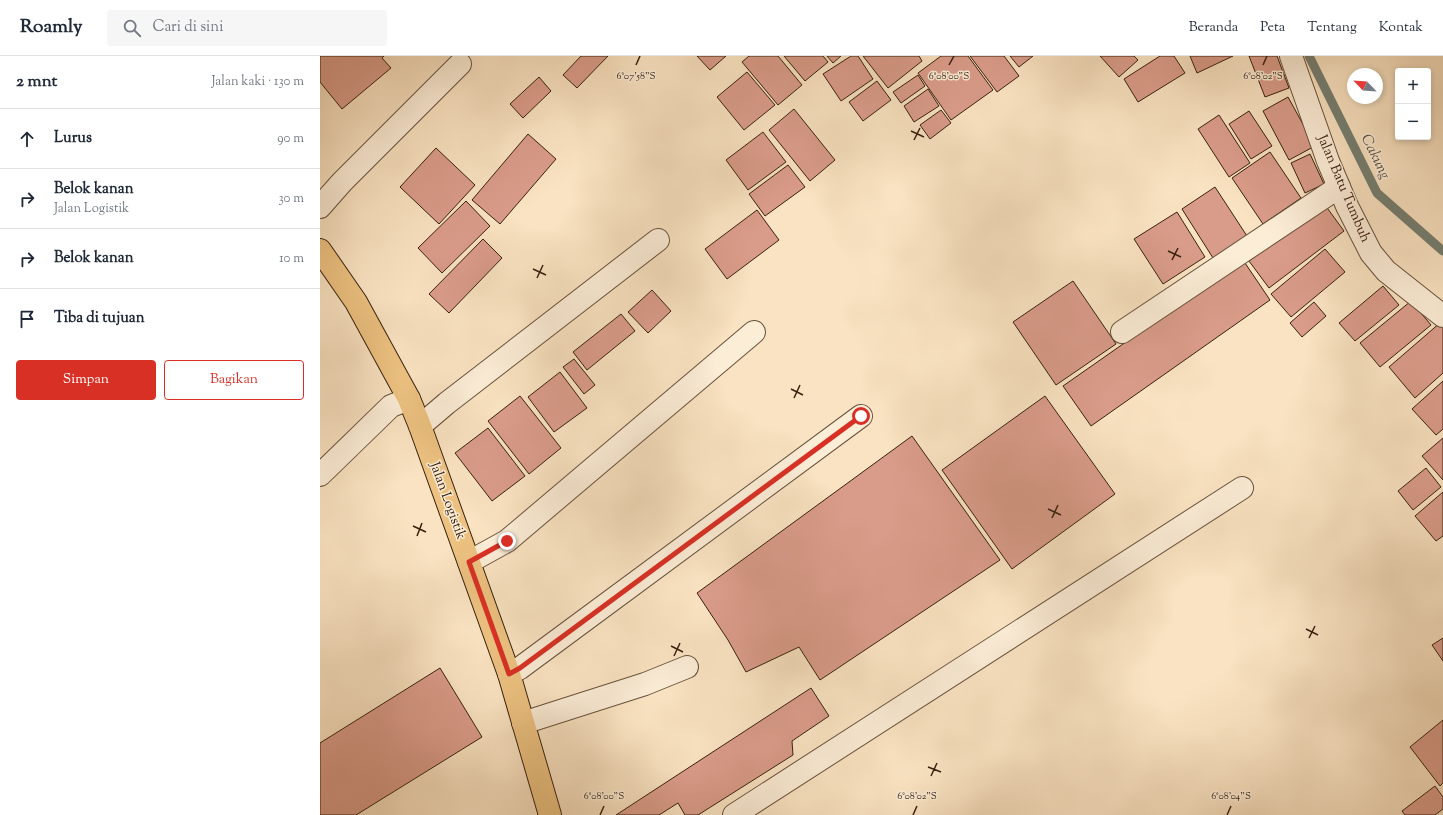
<!DOCTYPE html>
<html lang="id">
<meta charset="utf-8">
<style>
:root{--surface:#fff;--page:#f6f6f7;--text:#1f2937;--muted:#747a83;--line:#e0e1e3;--accent:#d93025}
body{margin:0;font-family:"Sorts Mill Goudy",serif;background:var(--page);color:var(--text)}
.controls{position:absolute;right:12px;top:12px;display:grid;overflow:hidden;border-radius:4px;box-shadow:0 2px 6px #0003}
.controls button{width:36px;height:36px;display:grid;place-items:center;padding:0;border:0;border-bottom:1px solid var(--line);background:var(--surface);color:var(--text);font:20px sans-serif}
.compass{position:absolute;left:1027px;top:12px;width:36px;height:36px;border-radius:50%;background:var(--surface);box-shadow:0 2px 6px #0003;rotate:295deg}
.stop{position:absolute;width:12px;height:12px;margin:-9px;border:3px solid #d93025;border-radius:50%;background:#fff}
.stop.end{background:#d93025;border-color:#fff;box-shadow:0 1px 4px #0008}
.list{margin:0;padding:0;list-style:none}
h2{display:flex;justify-content:space-between;align-items:center;height:52px;margin:0;padding:0 16px;font-size:17px}
h2 small{font-size:13px;font-weight:400;color:var(--muted)}
.list li{display:grid;grid-template-columns:26px 1fr auto;gap:12px;align-items:center;box-sizing:border-box;height:60px;padding:0 16px;border-top:1px solid var(--line)}
.list b{display:block;font-size:15px;white-space:nowrap}
.list p{margin:0;font-size:13px;white-space:nowrap;color:var(--muted)}
.list em{font-size:13px;font-style:normal;color:var(--muted)}
.actions{display:flex;gap:8px;padding:12px 16px}
.actions a{flex:1;padding:9px 0;border:1px solid var(--accent);border-radius:4px;text-align:center;font-size:14px;color:var(--accent)}
.actions .main{background:var(--accent);color:#fff}
.icon{flex:none;width:22px;height:22px;fill:none;stroke:currentColor;stroke-width:2;stroke-linecap:round;stroke-linejoin:round}
.map{position:relative;flex:none;width:1123px;height:759px;overflow:hidden}
header{display:flex;align-items:center;gap:24px;box-sizing:border-box;height:56px;padding:0 20px;background:var(--surface);border-bottom:1px solid var(--line)}
header strong{font-size:19px}
nav{display:flex;gap:22px;margin-inline-start:auto;font-size:14px}
.search{width:280px;height:36px;background:var(--page);display:flex;align-items:center;gap:10px;box-sizing:border-box;padding:0 14px;border-radius:4px;color:var(--muted);font-size:15px}
main{display:flex}
aside{flex:1;background:var(--surface)}
.map>svg:first-child{display:block}
.lines{fill:none;stroke-linecap:round;stroke-linejoin:round}
.stream{stroke:#757f72;stroke-width:9}
.building{fill:#da9c8a;stroke:#38210f}
.minor-casing{stroke:#68523c;stroke-width:24}
.major-casing{stroke:#38210f;stroke-width:24}
.minor{stroke:#fcedd7;stroke-width:22}
.major{stroke:#edc281;stroke-width:22}
.route{stroke:#d93025;stroke-width:5}
.ticks{fill:none;stroke:#38210f;stroke-width:1.5}
.labels{text-anchor:middle;dominant-baseline:central;stroke-width:3;stroke-linejoin:round;paint-order:stroke}
.street-label{font-size:14px;fill:#38210f;stroke:#fcedd7}
.water-label{font-size:15px;font-style:italic;fill:#575041;stroke:#fcedd7}
.ticks-label{font-size:10px;text-anchor:middle;fill:#38210f;stroke:#fcedd7;stroke-width:3;stroke-linejoin:round;paint-order:stroke}
</style>
<header>
<strong>Roamly</strong>
<div class="search"><svg class="icon" aria-label="search" viewBox="0 0 24 24"><circle cx="10" cy="10" r="6"/><path d="M15 15l6 6"/></svg>Cari di sini</div>
<nav><a>Beranda</a><a>Peta</a><a>Tentang</a><a>Kontak</a></nav>
</header>
<main>
<aside>
<h2>2 mnt<small>Jalan kaki · 130 m</small></h2>
<ul class="list">
<li><svg class="icon" aria-label="ahead" viewBox="0 0 24 24"><path d="M12 20V5M6 11l6-6 6 6"/></svg><div><b>Lurus</b></div><em>90 m</em></li>
<li><svg class="icon" aria-label="right" viewBox="0 0 24 24"><path d="M7 20v-9h11M14 6l5 5-5 5"/></svg><div><b>Belok kanan</b><p>Jalan Logistik</p></div><em>30 m</em></li>
<li><svg class="icon" aria-label="right" viewBox="0 0 24 24"><path d="M7 20v-9h11M14 6l5 5-5 5"/></svg><div><b>Belok kanan</b></div><em>10 m</em></li>
<li><svg class="icon" aria-label="arrive" viewBox="0 0 24 24"><path d="M6 21V4h12l-3 4 3 4H6"/></svg><div><b>Tiba di tujuan</b></div></li>
</ul>
<div class="actions"><a class="main">Simpan</a><a>Bagikan</a></div>
</aside>
<div class="map">
<svg width="1123" height="759" viewBox="0 0 1123 759">
<rect width="100%" height="100%" fill="#fae3c2"/>
<filter id="stains"><feTurbulence type="fractalNoise" baseFrequency=".005" numOctaves="4"/><feColorMatrix values="0 0 0 0 .2 0 0 0 0 .09 0 0 0 0 .02 0 0 0 .5 -.17"/></filter>
<radialGradient id="worn" r=".72"><stop offset=".6" stop-color="#630" stop-opacity="0"/><stop offset="1" stop-color="#630" stop-opacity=".3"/></radialGradient>
<g class="lines">
<path class="stream" d="M989 0 1057 137 1123 195"/>
</g>
<g class="building">
<path d="M0 0H64L62 2 71 12 22 53 0 26Z"/>
<path d="M261 0H288L257 32 243 19Z"/>
<path d="M377 0H406L390 14Z"/>
<path d="M429 0H458L482 29 458 49 422 6Z"/>
<path d="M464 0H503L508 6 485 25Z"/>
<path d="M507 0H521L513 7Z"/>
<path d="M531 0H538L553 23 521 45 503 18Z"/>
<path d="M543 0H599L602 5 568 32Z"/>
<path d="M621 0H648L673 34 631 64 598 17Z"/>
<path d="M650 0H684L699 20 677 36Z"/>
<path d="M690 0H713L699 11Z"/>
<path d="M780 0H814L818 4 799 21Z"/>
<path d="M840 0H854L865 17 818 46 804 23Z"/>
<path d="M870 0H913L877 17Z"/>
<path d="M929 0H957L969 32 945 41Z"/>
<path d="M427 16 455 49 424 74 397 41Z"/>
<path d="M598 19 605 30 581 47 573 36Z"/>
<path d="M219 21 231 35 203 62 190 48Z"/>
<path d="M557 25 571 44 543 65 529 46Z"/>
<path d="M608 33 619 50 594 66 584 50Z"/>
<path d="M968 41 995 90 969 104 943 55Z"/>
<path d="M474 53 515 104 490 125 449 74Z"/>
<path d="M621 54 631 67 610 83 600 69Z"/>
<path d="M929 55 952 90 931 103 909 68Z"/>
<path d="M899 59 930 107 909 121 878 73Z"/>
<path d="M443 76 466 106 428 134 406 104Z"/>
<path d="M208 78 236 103 180 168 152 144Z"/>
<path d="M116 92 155 129 119 168 80 131Z"/>
<path d="M950 96 981 142 943 168 912 122Z"/>
<path d="M990 98 1004 128 985 137 971 107Z"/>
<path d="M468 109 485 131 445 160 429 138Z"/>
<path d="M895 131 927 180 893 202 862 153Z"/>
<path d="M146 145 170 170 122 217 98 192Z"/>
<path d="M1005 149 1024 175 949 232 929 205Z"/>
<path d="M437 154 459 184 407 223 385 193Z"/>
<path d="M857 156 885 201 843 228 814 183Z"/>
<path d="M163 183 182 202 129 257 109 238Z"/>
<path d="M1005 193 1025 216 971 261 951 238Z"/>
<path d="M923 204 950 244 771 370 743 330Z"/>
<path d="M753 225 796 288 736 329 693 266Z"/>
<path d="M1063 230 1079 249 1035 285 1019 267Z"/>
<path d="M332 234 351 255 328 277 308 256Z"/>
<path d="M1091 245 1111 269 1060 311 1040 287Z"/>
<path d="M994 246 1006 260 982 281 970 267Z"/>
<path d="M301 258 315 275 267 314 253 296Z"/>
<path d="M1121 266 1123 268V317L1095 342 1069 311Z"/>
<path d="M254 303 275 329 264 338 243 311Z"/>
<path d="M240 316 267 352 234 376 208 341Z"/>
<path d="M1123 325V373L1116 379 1092 353Z"/>
<path d="M200 340 241 392 209 418 168 365Z"/>
<path d="M725 340 795 438 692 513 622 414Z"/>
<path d="M168 372 205 420 172 445 135 397Z"/>
<path d="M592 380 680 504 500 624 479 591 426 616 408 584 377 537Z"/>
<path d="M1123 382V424L1102 400Z"/>
<path d="M1106 412 1121 431 1093 454 1078 435Z"/>
<path d="M1123 436V480L1116 485 1095 460Z"/>
<path d="M1123 582V605L1112 589Z"/>
<path d="M120 612 162 681 36 759H0V687Z"/>
<path d="M491 632 509 660 472 685 473 699 378 759H365L358 747 339 759H296Z"/>
<path d="M1123 664V727L1120 730 1090 691Z"/>
<path d="M1115 730 1123 741V753L1115 759H1085L1082 755Z"/>
</g>
<g class="lines">
<defs>
<g id="minor">
<path d="M971 0 1008 105 1027 150 1051 197 1066 215 1123 260"/>
<path d="M0 151 22 126 140 8"/>
<path d="M802 276 1019 131"/>
<path d="M100 370 127 347 338 184"/>
<path d="M0 419 71 350 89 343"/>
<path d="M149 506 187 485 434 276"/>
<path d="M189 618 200 612 541 360"/>
<path d="M203 667 325 628 367 611"/>
<path d="M414 759 922 432"/>
</g>
<path id="major" d="M0 194 36 246 89 343 100 370 189 618 230 759"/>
</defs>
<use href="#minor" class="minor-casing"/>
<use href="#major" class="major-casing"/>
<use href="#minor" class="minor"/>
<use href="#major" class="major"/>
</g>
<g class="lines">
<path class="route" d="M187 485 149 506 189 618 200 612 541 360"/>
</g>
<path class="ticks" d="M316 9 320 0M629 9 634 0M943 9 947 0M591 75 604 81M594 84 600 72M848 195 861 201M852 204 858 192M213 213 226 219M217 222 223 209M471 333 483 339M474 342 480 329M728 453 741 459M732 462 738 449M93 470 106 476M97 480 102 467M986 573 998 579M989 582 995 570M351 590 363 596M354 600 360 587M608 711 621 716M611 720 617 707M280 759 284 750M593 759 597 750M907 759 911 750"/>
<g class="labels">
<g class="street-label">
<text transform="translate(1023 133) rotate(67)">Jalan Batu Tumbuh</text>
<text transform="translate(127 445) rotate(70)">Jalan Logistik</text>
</g>
<g class="water-label">
<text transform="translate(1055 101) rotate(64)">Cakung</text>
</g>
</g>
<g class="ticks-label">
<text x="316" y="23">6°07'58"S</text>
<text x="629" y="23">6°08'00"S</text>
<text x="943" y="23">6°08'02"S</text>
<text x="284" y="743">6°08'00"S</text>
<text x="597" y="743">6°08'02"S</text>
<text x="911" y="743">6°08'04"S</text>
</g>
<rect width="100%" height="100%" filter="url(#stains)"/>
<rect width="100%" height="100%" fill="url(#worn)"/>
</svg>
<div class="controls">
<button>+</button>
<button>−</button>
</div>
<svg class="compass" viewBox="-18 -18 36 36"><path d="M0-13l5 13h-10z" fill="#e53935"/><path d="M0 13l5-13h-10z" fill="#747a83"/></svg>
<div class="stop" style="left:541px;top:360px"></div>
<div class="stop end" style="left:187px;top:485px"></div>
</div>
</main>
